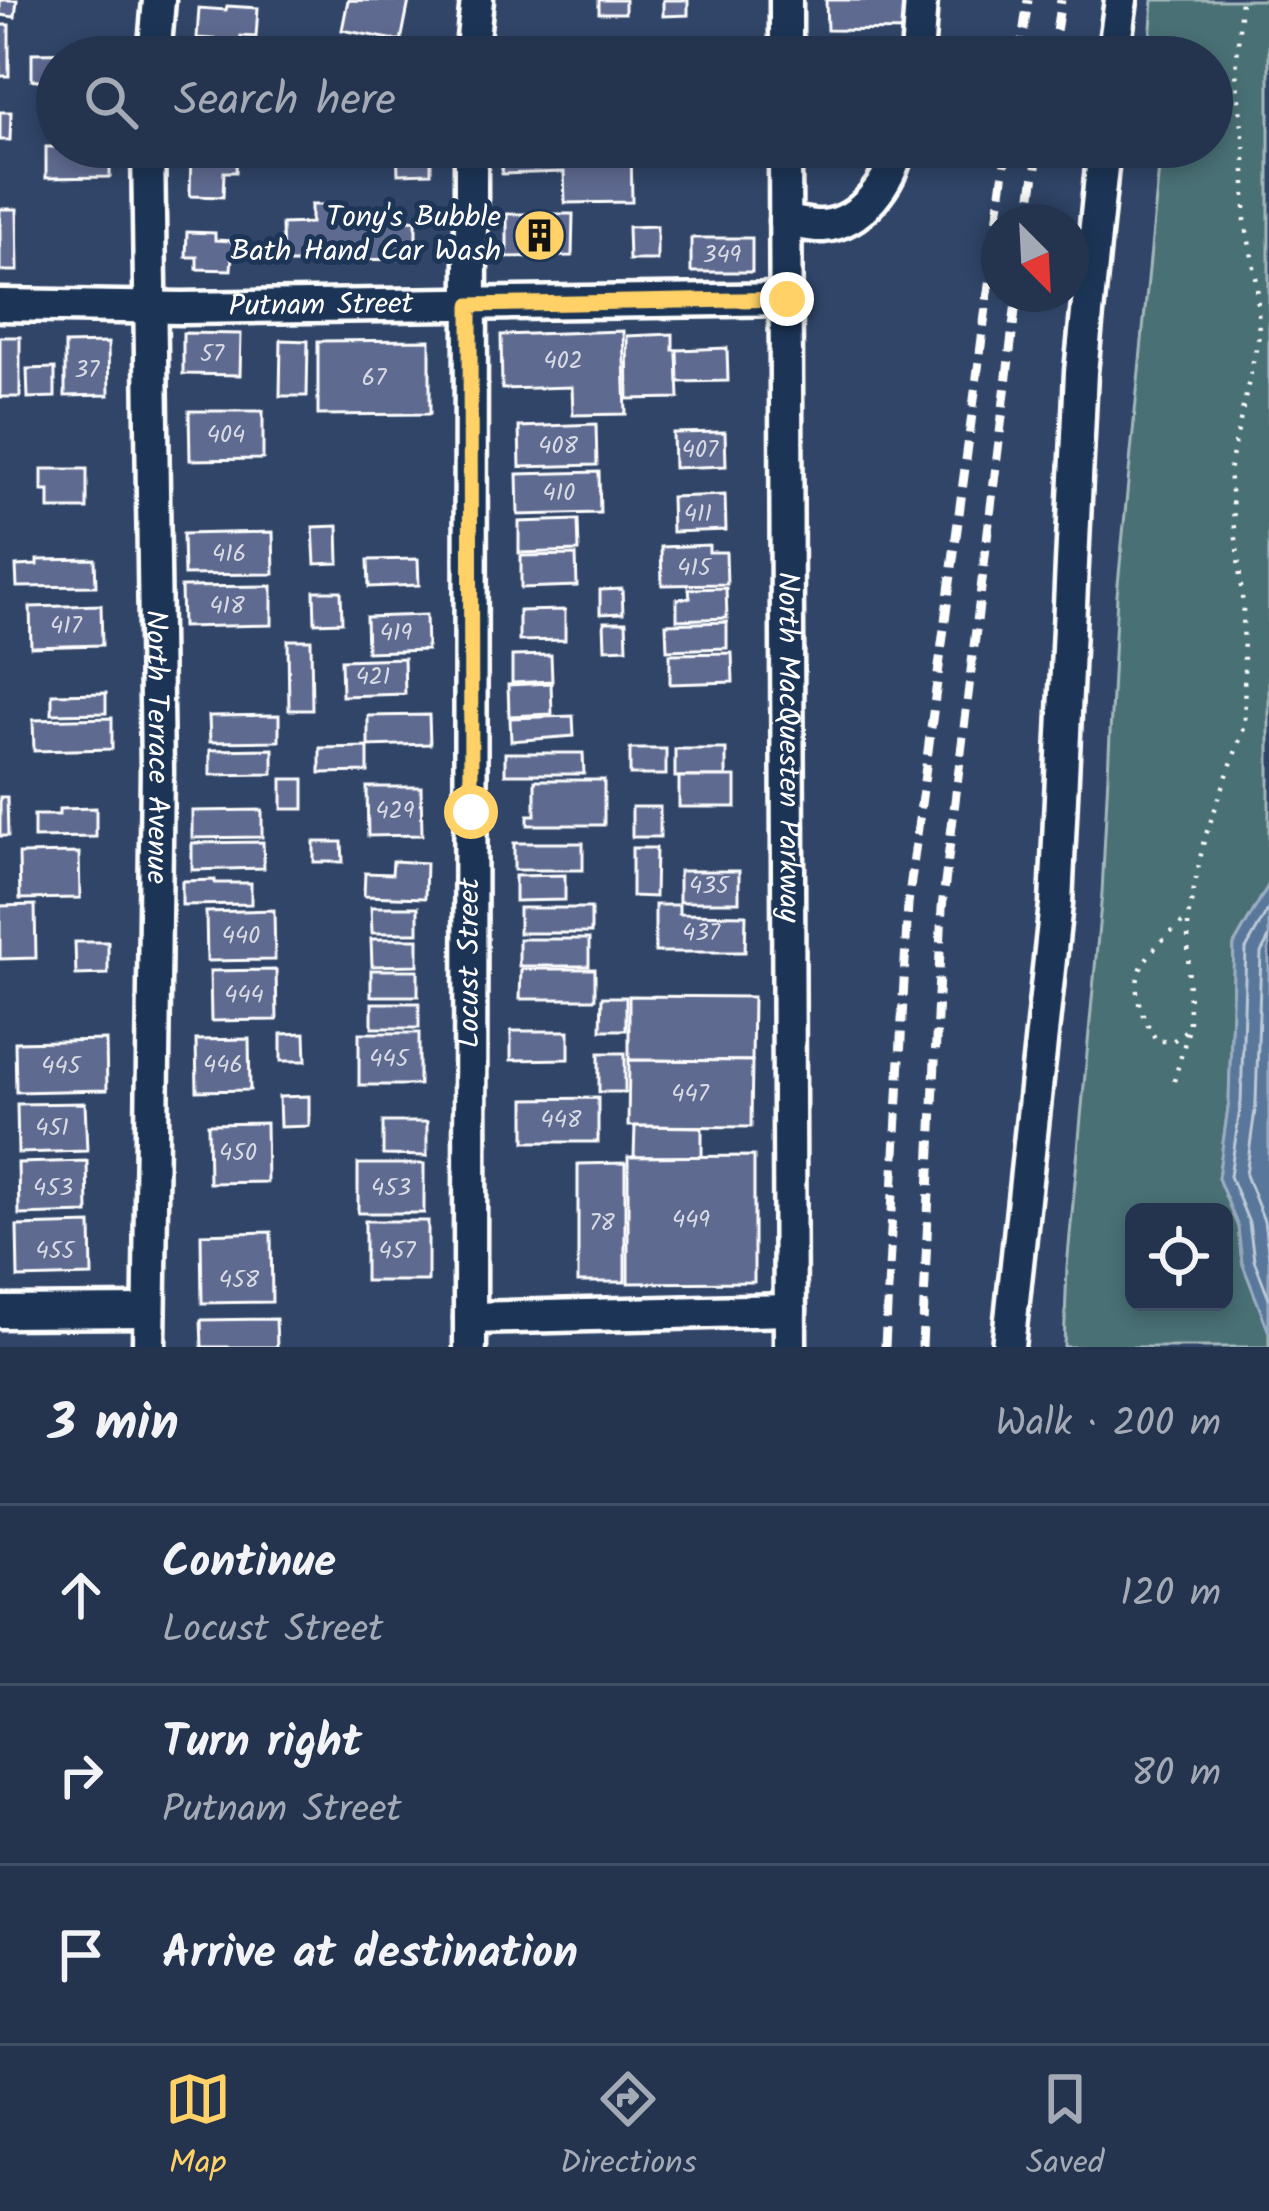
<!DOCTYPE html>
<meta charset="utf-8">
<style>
:root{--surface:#24344e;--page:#2c3c55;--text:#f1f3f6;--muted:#a3aab6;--line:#414f66;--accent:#ffd166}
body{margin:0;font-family:Kalam,sans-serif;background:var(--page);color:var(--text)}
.controls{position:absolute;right:36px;bottom:36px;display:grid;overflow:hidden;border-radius:18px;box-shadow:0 6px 18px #0003}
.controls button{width:108px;height:108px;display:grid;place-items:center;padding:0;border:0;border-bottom:3px solid var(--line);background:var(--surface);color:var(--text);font:60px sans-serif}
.compass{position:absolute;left:981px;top:204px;width:108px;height:108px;border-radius:50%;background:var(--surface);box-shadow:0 6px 18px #0003;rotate:156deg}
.stop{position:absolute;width:36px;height:36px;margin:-27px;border:9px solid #ffd166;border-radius:50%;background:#fff}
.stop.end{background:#ffd166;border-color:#fff;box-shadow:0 3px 12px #0008}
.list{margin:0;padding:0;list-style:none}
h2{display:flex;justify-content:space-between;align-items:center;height:156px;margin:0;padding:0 48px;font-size:51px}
h2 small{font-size:39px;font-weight:400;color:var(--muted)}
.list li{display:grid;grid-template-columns:78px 1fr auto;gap:36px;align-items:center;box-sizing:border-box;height:180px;padding:0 48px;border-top:3px solid var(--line)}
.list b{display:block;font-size:45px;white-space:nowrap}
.list p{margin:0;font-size:39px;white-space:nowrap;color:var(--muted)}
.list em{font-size:39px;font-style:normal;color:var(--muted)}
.icon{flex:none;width:66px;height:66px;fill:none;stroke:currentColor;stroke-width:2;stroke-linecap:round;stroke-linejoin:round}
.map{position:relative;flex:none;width:1269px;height:1347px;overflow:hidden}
.search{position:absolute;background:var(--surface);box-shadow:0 6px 18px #0003;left:36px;right:36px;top:36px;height:132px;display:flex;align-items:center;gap:30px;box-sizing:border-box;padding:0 42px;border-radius:66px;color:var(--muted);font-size:45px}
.sheet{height:696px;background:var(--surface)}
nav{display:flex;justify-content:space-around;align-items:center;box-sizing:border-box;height:168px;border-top:3px solid var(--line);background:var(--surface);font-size:33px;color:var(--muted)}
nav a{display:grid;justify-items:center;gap:6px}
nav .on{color:var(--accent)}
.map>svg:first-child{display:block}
.green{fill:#497075;stroke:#a4b8ba;stroke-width:3;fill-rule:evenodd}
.water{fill:#58779a;stroke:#9badc2;stroke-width:3}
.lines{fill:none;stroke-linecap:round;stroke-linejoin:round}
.shore{stroke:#bcc9d7;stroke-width:3}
.building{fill:#5e6b90;stroke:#fff;stroke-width:3}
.minor-casing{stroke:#fff;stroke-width:39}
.path{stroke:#fff;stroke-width:4.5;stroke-dasharray:3 9;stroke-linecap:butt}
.minor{stroke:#1d3557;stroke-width:30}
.rail{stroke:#fff;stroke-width:9;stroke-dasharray:18 9;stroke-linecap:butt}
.route{stroke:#ffd166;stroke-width:15}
.labels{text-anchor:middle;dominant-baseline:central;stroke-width:10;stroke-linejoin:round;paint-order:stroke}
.number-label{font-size:24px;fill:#d7dae3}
.poi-label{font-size:30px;fill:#fff;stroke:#1d3557;text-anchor:end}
.street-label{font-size:30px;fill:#fff;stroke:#1d3557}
</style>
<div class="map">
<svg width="1269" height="1347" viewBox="0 0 1269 1347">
<rect width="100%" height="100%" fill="#304568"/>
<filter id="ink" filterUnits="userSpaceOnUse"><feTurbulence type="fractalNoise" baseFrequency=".00833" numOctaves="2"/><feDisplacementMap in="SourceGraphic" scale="24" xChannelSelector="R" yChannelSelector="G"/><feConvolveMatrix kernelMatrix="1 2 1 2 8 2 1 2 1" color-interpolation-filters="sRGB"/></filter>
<g filter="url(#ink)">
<path class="green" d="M1153 0H1269V884L1234 945 1229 1101 1218 1178 1238 1227 1242 1262 1269 1332V1347H1064L1067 1267 1102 893 1117 595 1161 147H1212V57H1149ZM1134 1212H1224V1302H1134Z"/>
<path class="water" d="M1269 884V1332L1242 1262 1238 1227 1218 1178 1229 1101 1234 945Z"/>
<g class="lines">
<g class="shore">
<path d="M1269 908 1246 949 1241 1102 1230 1176 1249 1223 1254 1260 1269 1298"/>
<path d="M1269 938 1261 953 1256 1103 1246 1175 1264 1221 1269 1257"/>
</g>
</g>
<g class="building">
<path d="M0 0H17L15 17 0 15Z"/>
<path d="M348 0 409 1 401 41 342 30Z"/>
<rect x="599" y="0" width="26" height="13"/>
<path d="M663 0H688V15L663 16Z"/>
<path d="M826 0H909L910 31 827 30Z"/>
<path d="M227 6 258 8 256 37 241 36V41L197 38 199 8 226 10Z"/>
<rect x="0" y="25" width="9" height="51"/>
<path d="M221 43 240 45V55L255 57H197L198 48 221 49Z"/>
<path d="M533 45 564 46 563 56 625 57H533Z"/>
<path d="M721 50V57H662V52Z"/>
<path d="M97 52V57H57V80H32V53Z"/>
<path d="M0 112H11L10 140H0Z"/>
<path d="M46 147H110V177L46 178Z"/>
<path d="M397 147H431V173L398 174Z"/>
<path d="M502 147H631L632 202 565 203 564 172 502 174Z"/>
<path d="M191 151 237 153 236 172H224L223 197 190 196Z"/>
<path d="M311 205H331V222L416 220V259L341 260 340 250 312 251V263H283L282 224 311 223Z"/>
<path d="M0 209H17L18 271H0Z"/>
<path d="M507 214H573L572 256 507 257Z"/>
<path d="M657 226V260H629L628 227Z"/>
<path d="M187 232 215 233V240L233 241 231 270 197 269V257H186Z"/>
<rect x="691" y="238" width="61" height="34"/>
<path d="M623 331 626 414 573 415 572 387 502 389 501 335Z"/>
<path d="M183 333 241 334 240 375 183 374Z"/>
<path d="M673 334V350H677L679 398 628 399 627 336Z"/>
<rect x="0" y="337" width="20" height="60"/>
<path d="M281 340 308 341 307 396H280Z"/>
<path d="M430 340V414L318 415V341Z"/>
<path d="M108 343 109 395 65 396V344Z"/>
<path d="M727 348 728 381 678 382 677 350Z"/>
<path d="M55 368V397L28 398 27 369Z"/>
<path d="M189 411H263V459L190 460Z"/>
<path d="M596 424 597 465 520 467 519 427Z"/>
<path d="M725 432 726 466 674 468 673 433Z"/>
<path d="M42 469H87V509H49V491H42Z"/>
<path d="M599 472 600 513 518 515 517 474Z"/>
<path d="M725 495 726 530 672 532 671 497Z"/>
<path d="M578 520 579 551 519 553V522Z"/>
<path d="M338 526 339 563 315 564 313 527Z"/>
<path d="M273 532 274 574 184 575 183 534Z"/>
<path d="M709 545V552H726L727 584 662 585 661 547Z"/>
<path d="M576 555 577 586 521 588V556Z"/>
<path d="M95 559 96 586 17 587 16 566 37 565V560Z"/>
<path d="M418 559 419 585 369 587 368 560Z"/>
<path d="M272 586V625L182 627 181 587Z"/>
<path d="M726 588 727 618 677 620V599L690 598 689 589Z"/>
<path d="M622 589 623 613 600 614V590Z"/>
<path d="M314 591H341L342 622 315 623Z"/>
<path d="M101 605 102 645 31 647 30 607Z"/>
<path d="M565 610V640L519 641V611Z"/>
<path d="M426 615 427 650 367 652 366 617Z"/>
<path d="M604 622H626L627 648 605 649Z"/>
<path d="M727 622V648L667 650 666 624Z"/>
<path d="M288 640H311L312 710H289Z"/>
<path d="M732 653 733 682 670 684V654Z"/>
<path d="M551 655 552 681 512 683V656Z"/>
<path d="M404 658 405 694 342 696 341 660Z"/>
<path d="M551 683 552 714 509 716 508 685Z"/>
<path d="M106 693V713L52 714V694Z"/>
<path d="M279 715V741L210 742 209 716Z"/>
<path d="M429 715 430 744 368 746V716Z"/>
<path d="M573 716 574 736 511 741 510 718Z"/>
<path d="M112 718V749L34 751 33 720Z"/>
<path d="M368 747V772L320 773V748Z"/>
<path d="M273 749V774L210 775V750Z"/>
<rect x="630" y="749" width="36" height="26"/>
<rect x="675" y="749" width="51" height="28"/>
<path d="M505 753H583L584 774H505Z"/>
<rect x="679" y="777" width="57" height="30"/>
<rect x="282" y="779" width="22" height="30"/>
<path d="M535 780H604V825H528V815H535Z"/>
<path d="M367 787H421L422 835 368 836Z"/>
<path d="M0 797H7L8 836H0Z"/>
<rect x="632" y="807" width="28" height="30"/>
<path d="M96 808V837L34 838V815H59V809Z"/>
<path d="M262 810V837L192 838V811Z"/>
<path d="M263 842 264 868 192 870V843Z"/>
<path d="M314 842H342L343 862H314Z"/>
<rect x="514" y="843" width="69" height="27"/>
<path d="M632 848H656L655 897 632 896Z"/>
<path d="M79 853 80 898 20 899 19 854Z"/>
<path d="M393 861 426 863 425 898 364 896 365 873 392 874Z"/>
<rect x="679" y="871" width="60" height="31"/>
<path d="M565 875V900L515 901V876Z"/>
<path d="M215 880V883H251V904L182 905V881Z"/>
<path d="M35 905 36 958 0 959V906Z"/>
<path d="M655 905H679V914L746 915 745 952H655Z"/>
<path d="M371 907H418V933H372Z"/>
<rect x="519" y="908" width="72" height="25"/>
<path d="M274 910 275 960 207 961 206 912Z"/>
<path d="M371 939H418V965L372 966Z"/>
<rect x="519" y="939" width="70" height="27"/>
<path d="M75 942H108V974L76 975Z"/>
<path d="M521 969H595V999H520Z"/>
<path d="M276 970 277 1020 211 1021 210 971Z"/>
<rect x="371" y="970" width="47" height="26"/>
<path d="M629 996 753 997 752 1061 629 1060Z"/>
<path d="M602 997H626V1030H601Z"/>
<rect x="372" y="1003" width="47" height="25"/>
<path d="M511 1031H569V1059L511 1060Z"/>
<path d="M305 1033 306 1061H281V1034Z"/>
<rect x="359" y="1033" width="60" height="52"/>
<path d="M249 1039 250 1090 197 1091 196 1040Z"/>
<path d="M106 1040 107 1090 16 1092 15 1042Z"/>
<rect x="599" y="1053" width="26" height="39"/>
<path d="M629 1060 752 1061 751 1127 628 1126Z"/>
<path d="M309 1096V1126L280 1127 279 1097Z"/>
<path d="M598 1098V1142H525V1099Z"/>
<path d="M85 1103 87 1151 18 1153 17 1104Z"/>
<path d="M383 1122H427V1156L383 1155Z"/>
<path d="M266 1123 267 1182 209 1183 208 1124Z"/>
<path d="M635 1126 702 1127V1157H634Z"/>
<path d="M754 1156V1282L628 1283V1157Z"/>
<path d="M87 1161 88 1213 19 1215 18 1163Z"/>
<path d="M625 1163V1282H578V1164Z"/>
<rect x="358" y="1164" width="66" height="49"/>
<rect x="365" y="1221" width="63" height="60"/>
<path d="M91 1224 92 1276 18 1278 17 1226Z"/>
<path d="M271 1232 272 1302 202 1303 201 1234Z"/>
<path d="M276 1319 277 1347H202L201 1320Z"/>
</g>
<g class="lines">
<defs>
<g id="minor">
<path d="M154 57 159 0"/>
<path d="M471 57 477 0"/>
<path d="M786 57V0"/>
<path d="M917 57 921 0"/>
<path d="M1113 57 1121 0"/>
<path id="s1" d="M148 147 157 771 149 1347"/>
<path id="s2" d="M785 147 790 1347"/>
<path d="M785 221C796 222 811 227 823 226 862 223 891 181 898 147"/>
<path id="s3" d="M0 305 182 308 787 299"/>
<path d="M0 1312 148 1311"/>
<path d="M470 1318 790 1310"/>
<path id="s4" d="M470 1347 471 147"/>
<path d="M1008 1347 1056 904 1081 372 1104 147"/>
</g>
</defs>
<use href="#minor" class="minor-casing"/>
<g class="path">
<path d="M1185 1031 1173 1041H1157C1119 981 1138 959 1188 918"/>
<path d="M1174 1081 1189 1028 1188 918 1204 840 1245 725 1243 606 1229 471 1259 335 1257 282 1245 221V154L1236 73 1241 0"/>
</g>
<use href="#minor" class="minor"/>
<g class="rail">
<path d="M1020 57 1028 0"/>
<path d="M1052 57 1061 0"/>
<path d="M1028 222 1039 147"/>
<path d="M885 1347 908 904 1007 147"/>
<path d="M922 1347 942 908 1017 294"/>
</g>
</g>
</g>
<g class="lines" filter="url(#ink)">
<path class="route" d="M471 812 470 305 787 299"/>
</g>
<defs>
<symbol id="building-disc" viewBox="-11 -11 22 22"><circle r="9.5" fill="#ffd166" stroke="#1d3557"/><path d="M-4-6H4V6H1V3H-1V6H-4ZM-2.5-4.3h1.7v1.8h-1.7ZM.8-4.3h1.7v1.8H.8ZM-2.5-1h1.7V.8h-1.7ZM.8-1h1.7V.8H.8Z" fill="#111"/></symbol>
</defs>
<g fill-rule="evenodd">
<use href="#building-disc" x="510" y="206" width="59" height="59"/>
</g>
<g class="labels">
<g class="number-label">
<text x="722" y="255">349</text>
<text x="212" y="354">57</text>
<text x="563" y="361">402</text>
<text x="87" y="370">37</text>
<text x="374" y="378">67</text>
<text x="226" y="435">404</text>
<text x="558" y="446">408</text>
<text x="700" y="450">407</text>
<text x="559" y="493">410</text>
<text x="698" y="514">411</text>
<text x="229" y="554">416</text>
<text x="694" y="568">415</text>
<text x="227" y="606">418</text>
<text x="66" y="626">417</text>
<text x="396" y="633">419</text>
<text x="373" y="677">421</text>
<text x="395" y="811">429</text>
<text x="709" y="886">435</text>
<text x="701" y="933">437</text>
<text x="241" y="936">440</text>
<text x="244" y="995">444</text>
<text x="389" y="1059">445</text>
<text x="223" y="1065">446</text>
<text x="61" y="1066">445</text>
<text x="690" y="1094">447</text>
<text x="561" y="1120">448</text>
<text x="52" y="1128">451</text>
<text x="238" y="1153">450</text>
<text x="53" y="1188">453</text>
<text x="391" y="1188">453</text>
<text x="691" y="1220">449</text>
<text x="602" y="1223">78</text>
<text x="55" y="1251">455</text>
<text x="397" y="1251">457</text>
<text x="239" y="1280">458</text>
</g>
<g class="poi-label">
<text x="501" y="218">Tony's Bubble<tspan x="501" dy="34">Bath Hand Car Wash</tspan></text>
</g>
<g class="street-label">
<text stroke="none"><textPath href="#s3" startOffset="321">Putnam Street</textPath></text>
<text stroke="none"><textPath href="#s1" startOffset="600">North Terrace Avenue</textPath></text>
<text stroke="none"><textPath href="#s2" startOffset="600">North MacQuesten Parkway</textPath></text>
<text stroke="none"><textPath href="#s4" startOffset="384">Locust Street</textPath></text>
</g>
</g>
</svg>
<div class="controls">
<button><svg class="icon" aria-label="locate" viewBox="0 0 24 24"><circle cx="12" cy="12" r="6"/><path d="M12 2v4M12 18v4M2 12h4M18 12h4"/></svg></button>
</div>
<svg class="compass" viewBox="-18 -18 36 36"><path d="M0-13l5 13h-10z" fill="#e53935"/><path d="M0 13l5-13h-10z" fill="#a3aab6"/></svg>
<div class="stop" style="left:471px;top:812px"></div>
<div class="stop end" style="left:787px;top:299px"></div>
<div class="search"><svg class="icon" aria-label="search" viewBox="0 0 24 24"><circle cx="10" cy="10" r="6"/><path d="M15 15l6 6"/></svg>Search here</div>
</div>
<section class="sheet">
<h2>3 min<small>Walk · 200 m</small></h2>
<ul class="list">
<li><svg class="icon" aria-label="ahead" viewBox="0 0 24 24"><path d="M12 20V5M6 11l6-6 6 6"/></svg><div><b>Continue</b><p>Locust Street</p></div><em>120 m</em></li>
<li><svg class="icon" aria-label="right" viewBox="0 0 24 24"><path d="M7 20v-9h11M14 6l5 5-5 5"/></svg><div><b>Turn right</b><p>Putnam Street</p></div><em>80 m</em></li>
<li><svg class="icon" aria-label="arrive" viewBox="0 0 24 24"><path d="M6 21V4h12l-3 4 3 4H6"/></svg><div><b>Arrive at destination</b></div></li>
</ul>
</section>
<nav>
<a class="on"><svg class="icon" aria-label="map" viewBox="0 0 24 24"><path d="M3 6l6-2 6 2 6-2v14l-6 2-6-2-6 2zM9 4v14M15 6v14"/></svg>Map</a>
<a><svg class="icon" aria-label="directions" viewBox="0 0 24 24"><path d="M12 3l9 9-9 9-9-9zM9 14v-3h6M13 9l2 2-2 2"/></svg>Directions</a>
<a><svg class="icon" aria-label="saved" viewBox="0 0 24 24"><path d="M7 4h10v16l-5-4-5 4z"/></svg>Saved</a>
</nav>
